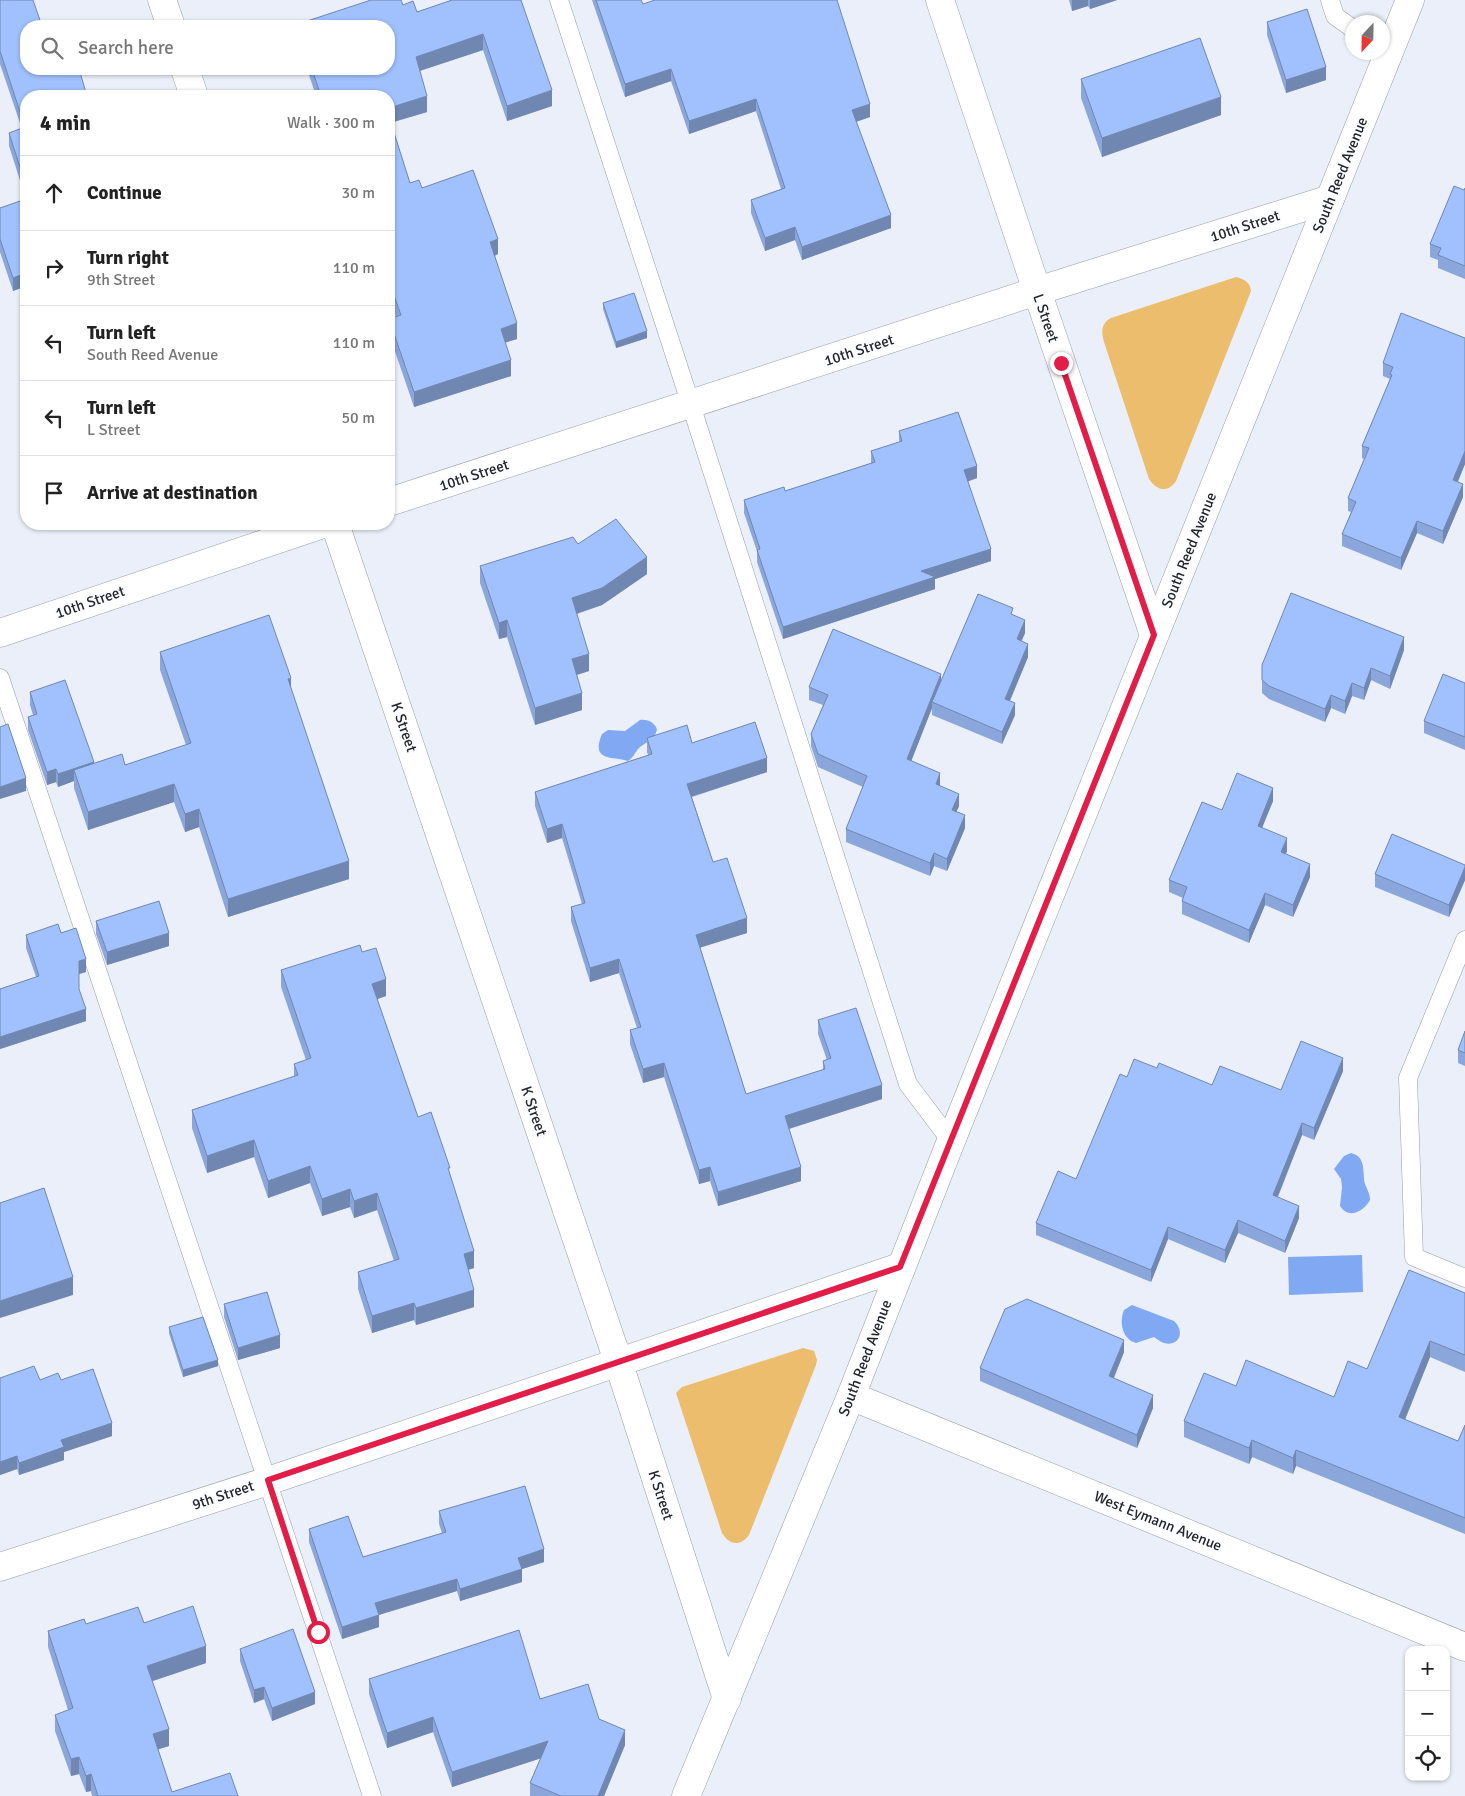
<!DOCTYPE html>
<meta charset="utf-8">
<style>
:root{--surface:#fff;--page:#f6f6f6;--text:#222;--muted:#767676;--line:#e0e0e0}
body{margin:0;font-family:Signika,sans-serif;background:var(--page);color:var(--text)}
.controls{position:absolute;right:15px;bottom:15px;display:grid;overflow:hidden;border-radius:10px;box-shadow:0 1px 4px #0004}
.controls button{width:45px;height:45px;display:grid;place-items:center;padding:0;border:0;border-bottom:1px solid var(--line);background:var(--surface);color:var(--text);font:25px sans-serif}
.compass{position:absolute;left:1345px;top:15px;width:45px;height:45px;border-radius:50%;background:var(--surface);box-shadow:0 1px 4px #0004;rotate:202deg}
.stop{position:absolute;width:15px;height:15px;margin:-11px;border:4px solid #e11d48;border-radius:50%;background:#fff}
.stop.end{background:#e11d48;border-color:#fff;box-shadow:0 1px 5px #0008}
.list{margin:0;padding:0;list-style:none}
h2{display:flex;justify-content:space-between;align-items:center;height:65px;margin:0;padding:0 20px;font-size:21px}
h2 small{font-size:16px;font-weight:400;color:var(--muted)}
.list li{display:grid;grid-template-columns:32px 1fr auto;gap:15px;align-items:center;box-sizing:border-box;height:75px;padding:0 20px;border-top:1px solid var(--line)}
.list b{display:block;font-size:19px;white-space:nowrap}
.list p{margin:0;font-size:16px;white-space:nowrap;color:var(--muted)}
.list em{font-size:16px;font-style:normal;color:var(--muted)}
.icon{flex:none;width:28px;height:28px;fill:none;stroke:currentColor;stroke-width:2;stroke-linecap:round;stroke-linejoin:round}
.map{position:relative;flex:none;width:1465px;height:1796px;overflow:hidden}
.search{position:absolute;background:var(--surface);box-shadow:0 1px 4px #0004;left:20px;top:20px;width:375px;height:55px;display:flex;align-items:center;gap:12px;box-sizing:border-box;padding:0 18px;border-radius:20px;color:var(--muted);font-size:19px}
.panel{position:absolute;background:var(--surface);box-shadow:0 1px 4px #0004;left:20px;top:90px;width:375px;height:440px;border-radius:20px}
.map>svg:first-child{display:block}
.green{fill:#ebbd6d}
.water{fill:#81a9f3}
.lines{fill:none;stroke-linecap:round;stroke-linejoin:round}
.service-casing{stroke:#999ea7;stroke-width:19}
.minor-casing{stroke:#999ea7;stroke-width:29}
.tertiary-casing{stroke:#999ea7;stroke-width:29}
.service{stroke:#fff;stroke-width:18}
.minor{stroke:#fff;stroke-width:28}
.tertiary{stroke:#fff;stroke-width:28}
.wall{fill:#8aa6da}
.shaded-wall{fill:#7087b1}
.building{fill:#a0c1fd;stroke:#7087b1}
.route{stroke:#e11d48;stroke-width:6}
.labels{text-anchor:middle;dominant-baseline:central;stroke-width:4.5;stroke-linejoin:round;paint-order:stroke}
.street-label{font-size:15px;fill:#242629;stroke:#fbfcfe}
</style>
<div class="map">
<svg width="1465" height="1796" viewBox="0 0 1465 1796">
<rect width="100%" height="100%" fill="#eaeff9"/>
<g class="green">
<path d="M1236 277C1244 279 1250 282 1251 291L1176 481C1168 493 1157 491 1149 479L1104 342C1101 332 1101 323 1111 318Z"/>
<path d="M803 1348 814 1351 817 1360 816 1365 749 1535C741 1546 730 1546 722 1533L676 1393 682 1387Z"/>
</g>
<g class="water">
<path d="M640 720C647 719 654 722 657 729 655 741 647 741 639 748 635 752 634 757 628 761 613 756 590 762 602 734L608 730 625 731Z"/>
<path d="M1351 1153C1367 1157 1362 1172 1365 1184 1367 1189 1370 1194 1370 1200 1364 1211 1349 1220 1340 1206L1342 1187 1341 1179 1334 1169 1344 1156Z"/>
<path d="M1362 1255 1363 1292 1289 1295 1288 1257Z"/>
<path d="M1132 1305 1174 1321C1185 1331 1180 1347 1164 1343 1161 1342 1157 1339 1154 1337L1136 1343C1122 1339 1119 1322 1124 1310Z"/>
</g>
<g class="lines">
<defs>
<g id="service">
<path d="M559 0 691 405 908 1084 951 1141"/>
<path d="M1330 0 1335 16 1352 28"/>
<path d="M0 678 372 1796"/>
<path d="M1465 940 1408 1078 1414 1257 1465 1278"/>
</g>
<g id="minor">
<path d="M162 0 171 26"/>
<path d="M940 0 1037 291 1154 635"/>
<path d="M185 69 194 96"/>
<path d="M389 502 1037 291 1330 199"/>
<path d="M335 524 618 1361 727 1699"/>
<path d="M0 633 323 524"/>
<path d="M851 1396 1465 1647"/>
<path d="M0 1567 268 1481 900 1267"/>
</g>
<path id="tertiary" d="M686 1796 851 1396 951 1141 1410 0"/>
</defs>
<use href="#service" class="service-casing"/>
<use href="#minor" class="minor-casing"/>
<use href="#tertiary" class="tertiary-casing"/>
<use href="#service" class="service"/>
<use href="#minor" class="minor"/>
<use href="#tertiary" class="tertiary"/>
</g>
<g class="wall">
<path d="M0 0 26 96V199L9 146V133L22 129 0 64Z"/>
<path d="M452 0 552 106 507 121 483 50 420 71 427 112 391 123 410 183 422 188 498 254 495 256 517 339 505 342 511 376 414 407 389 334V319L396 317 389 298V96H316L307 69H389V26H298V24L403 5 417 12Z"/>
<path d="M592 0H641L643 4 870 117 856 122 891 228 802 260 795 240 765 251 751 213V200L781 189 756 111 689 134 671 81 625 97Z"/>
<path d="M1069 0H1117L1090 9 1088 6 1072 11Z"/>
<path d="M1267 22 1326 80 1286 93 1267 35Z"/>
<path d="M1081 79 1221 115 1102 157 1081 98Z"/>
<path d="M1465 188V279L1438 268V260L1430 257V244Z"/>
<path d="M26 199V286L13 291 0 252V208Z"/>
<path d="M603 303 647 338 616 348 603 309Z"/>
<path d="M1465 338V464L1458 482 1463 497 1443 544 1417 533 1401 570 1342 546V534L1351 512 1348 511V498L1364 459 1362 458V446L1390 379 1383 376V363Z"/>
<path d="M899 431 977 478 968 481 991 561 935 579V589L783 639 757 562V551L744 513V500L785 491 871 463V451L899 442Z"/>
<path d="M578 544 647 574 602 605 577 614 589 671 577 675 582 710 535 725 507 637 499 639 480 583V566Z"/>
<path d="M1013 615 1025 633 1021 641 1028 657 1010 701 1015 715 1002 744 932 715V708L911 761 940 786 959 806 956 812 965 828 947 871 934 866 930 876 846 842V829L863 787 818 767 811 746V734L823 705 809 700V687L941 681Z"/>
<path d="M1404 650 1390 689 1371 680 1364 700 1352 696 1345 714 1331 708 1325 722 1269 699 1262 693V665Z"/>
<path d="M160 652 291 689 349 879 228 917 199 827 185 832 174 802 88 830 74 788V781L58 787 56 782 47 785 28 730V717L33 715 30 705V692L94 763 125 765 186 745 160 670Z"/>
<path d="M1465 683V750L1424 733V721Z"/>
<path d="M647 738 692 743 767 772 692 797 713 862 747 933 700 947 746 1094 823 1070V1061L827 1060 818 1034V1020L882 1099 789 1129 801 1181 718 1206 710 1181 699 1184 664 1077 643 1083 630 1044V1030L637 1028 619 973 590 982 571 921V907L582 904 562 838 547 843 535 806V792L648 755 647 752Z"/>
<path d="M1273 801 1262 827 1287 851 1286 854 1310 877 1293 917 1265 905 1249 943 1182 914V901L1183 898 1169 892V880L1222 810Z"/>
<path d="M1465 865V880L1449 917 1375 887V874Z"/>
<path d="M96 921 169 946 107 965 96 934Z"/>
<path d="M61 933 86 972 79 974V989L86 1021 0 1049V989L36 977 26 948V935Z"/>
<path d="M362 952 386 996 377 999 418 1117 450 1175 474 1268 468 1270 474 1307 416 1325 414 1320 372 1333 358 1289V1272L394 1261 377 1210 354 1218 350 1207 322 1216 310 1183 268 1198 254 1157 207 1173 192 1128V1110L294 1077V1064L306 1060 281 987V970Z"/>
<path d="M1465 1031V1066L1458 1063V1050Z"/>
<path d="M1157 1068 1212 1085 1281 1090 1343 1071 1314 1140 1302 1135 1278 1197 1299 1218 1285 1253 1238 1233 1225 1263 1168 1239 1151 1282 1036 1235V1223L1076 1179 1127 1077Z"/>
<path d="M1465 1293V1372L1430 1357 1405 1420 1458 1441 1465 1425V1534L1296 1466 1293 1474 1252 1457 1249 1464 1184 1437V1421L1236 1386 1334 1397 1367 1369Z"/>
<path d="M224 1304 280 1348 238 1360 224 1317Z"/>
<path d="M169 1327 218 1366 183 1377 169 1333Z"/>
<path d="M1124 1352 1114 1378 1153 1408 1137 1448 980 1381V1368Z"/>
<path d="M0 1378 40 1380H61L112 1436 64 1452V1460L19 1475 17 1469 0 1475Z"/>
<path d="M439 1511 544 1562 522 1569V1582L460 1601 457 1591 379 1615V1627L342 1639 309 1542V1529L363 1557 442 1533 439 1524Z"/>
<path d="M144 1623 206 1663 152 1681 169 1746 158 1749 172 1792 238 1796H92L91 1791 86 1792 79 1774 71 1776 55 1731V1715L68 1710 48 1647V1631L86 1624Z"/>
<path d="M240 1649 315 1704 272 1721 264 1699 254 1703 240 1661Z"/>
<path d="M369 1679 540 1699 599 1719 625 1745 604 1796H530V1783L541 1758 452 1787 433 1732 387 1748 369 1694Z"/>
</g>
<g class="shaded-wall">
<path d="M1072 0H1088V6L1072 11Z"/>
<path d="M1090 0H1117L1090 9Z"/>
<path d="M483 34V50L416 72V57Z"/>
<path d="M1326 67V80L1286 93V80Z"/>
<path d="M671 69V81L625 97V84Z"/>
<path d="M552 90V106L507 121V106Z"/>
<path d="M427 96V112L389 123V108Z"/>
<path d="M1221 97V115L1102 157V138Z"/>
<path d="M756 99V111L689 134V121Z"/>
<path d="M870 104V117L852 123V110Z"/>
<path d="M891 215V228L802 260V247Z"/>
<path d="M795 227V240L765 251V238Z"/>
<path d="M498 239V254L490 257V242Z"/>
<path d="M26 273V286L13 291V278Z"/>
<path d="M517 323V339L501 344V329Z"/>
<path d="M647 331V338L616 348V342Z"/>
<path d="M511 360V376L414 407V392Z"/>
<path d="M1465 451V464L1453 492V480Z"/>
<path d="M977 466V478L964 483V470Z"/>
<path d="M1463 484V497L1443 544V531Z"/>
<path d="M1417 521V533L1401 570V558Z"/>
<path d="M991 549V561L935 579V589L783 639V627L921 571Z"/>
<path d="M647 557V574L602 605 572 615V598Z"/>
<path d="M507 620V637L499 639V623Z"/>
<path d="M1025 620V633L1017 652V639Z"/>
<path d="M1404 637V650L1390 689V676Z"/>
<path d="M1028 644V657L1005 712V699Z"/>
<path d="M589 654V671L572 676V659Z"/>
<path d="M1371 668V680L1364 700V688Z"/>
<path d="M941 674V686L932 702V708L907 772V759Z"/>
<path d="M291 678V696L288 679Z"/>
<path d="M1352 683V696L1345 714V701Z"/>
<path d="M582 693V710L535 725V708Z"/>
<path d="M1331 695V708L1325 722V709Z"/>
<path d="M1015 703V715L1002 744V732Z"/>
<path d="M767 758V772L687 798V784Z"/>
<path d="M94 762V775L74 770V781L58 787V774Z"/>
<path d="M56 769V782L47 785V772Z"/>
<path d="M940 773V785L936 796V784Z"/>
<path d="M26 778V791L0 799V787Z"/>
<path d="M174 784V802L88 830V812Z"/>
<path d="M1273 788V801L1258 838V826Z"/>
<path d="M959 794V806L952 822V810Z"/>
<path d="M199 809V827L185 832V814Z"/>
<path d="M965 815V828L947 871V859Z"/>
<path d="M562 824V838L547 843V829Z"/>
<path d="M1287 838V851L1281 864V852Z"/>
<path d="M934 853V866L930 876V863Z"/>
<path d="M349 861V879L228 917V899Z"/>
<path d="M1310 864V877L1293 917V905Z"/>
<path d="M1465 867V880L1449 917V905Z"/>
<path d="M1265 893V905L1249 943V930Z"/>
<path d="M747 918V933L696 949V935Z"/>
<path d="M169 933V946L107 965V952Z"/>
<path d="M86 959V972L79 974V961Z"/>
<path d="M619 959V973L590 982V968Z"/>
<path d="M386 979V996L372 1001V984Z"/>
<path d="M86 1009V1021L0 1049V1037Z"/>
<path d="M1343 1058V1071L1314 1140V1128Z"/>
<path d="M664 1063V1077L643 1083V1069Z"/>
<path d="M882 1085V1099L785 1130V1116Z"/>
<path d="M1302 1123V1135L1273 1208V1195Z"/>
<path d="M254 1140V1157L207 1173V1156Z"/>
<path d="M310 1166V1183L268 1198V1181Z"/>
<path d="M710 1167V1181L699 1184V1170Z"/>
<path d="M801 1167V1181L718 1206V1192Z"/>
<path d="M350 1189V1207L322 1216V1199Z"/>
<path d="M377 1193V1210L354 1218V1201Z"/>
<path d="M1299 1206V1218L1285 1253V1241Z"/>
<path d="M1238 1220V1233L1225 1263V1250Z"/>
<path d="M1168 1227V1239L1151 1282V1270Z"/>
<path d="M474 1251V1268L464 1271V1254Z"/>
<path d="M73 1277V1295L0 1318V1301Z"/>
<path d="M474 1290V1307L416 1325V1308Z"/>
<path d="M414 1303V1320L372 1333V1316Z"/>
<path d="M280 1335V1348L238 1360V1348Z"/>
<path d="M1124 1340V1352L1109 1389V1376Z"/>
<path d="M1430 1341V1357L1399 1434V1417Z"/>
<path d="M218 1360V1366L183 1377V1370Z"/>
<path d="M1153 1395V1408L1137 1448V1435Z"/>
<path d="M112 1423V1436L64 1452V1460L19 1475V1463L61 1440Z"/>
<path d="M1252 1440V1457L1249 1464V1448Z"/>
<path d="M1296 1450V1466L1293 1474V1458Z"/>
<path d="M17 1456V1469L0 1475V1462Z"/>
<path d="M544 1549V1562L522 1569V1582L460 1601V1589L518 1558Z"/>
<path d="M457 1579V1591L375 1616V1603Z"/>
<path d="M379 1615V1627L342 1639V1627Z"/>
<path d="M206 1646V1663L147 1683V1666Z"/>
<path d="M264 1687V1699L254 1703V1690Z"/>
<path d="M315 1692V1704L272 1721V1708Z"/>
<path d="M433 1717V1732L387 1748V1733Z"/>
<path d="M169 1729V1746L153 1751V1734Z"/>
<path d="M625 1730V1745L604 1796H598Z"/>
<path d="M548 1741V1756L452 1787V1772Z"/>
<path d="M79 1757V1774L71 1776V1759Z"/>
<path d="M91 1774V1791L86 1792V1776Z"/>
</g>
<g class="building">
<path d="M0 0H33L42 26H26V69H79L87 96H26V186L9 133 25 127 0 51Z"/>
<path d="M371 0H401L403 5 413 1 417 12 452 0H521L552 90 507 106 483 34 416 57 427 96 389 108V96H321L312 69H389V26H298V24Z"/>
<path d="M596 0H641L643 4 655 0H837L870 104 852 110 891 215 802 247 795 227 765 238 751 200 785 188 756 99 689 121 671 69 625 84Z"/>
<path d="M1307 9 1326 67 1286 80 1267 22Z"/>
<path d="M1200 38 1221 97 1102 138 1081 79Z"/>
<path d="M389 117 410 183 419 180 422 188 473 170 498 239 490 242 517 323 501 329 511 360 414 392 389 319 401 315 389 282Z"/>
<path d="M1454 186 1464 190 1465 188V266L1438 255 1441 248 1430 244Z"/>
<path d="M26 199V273L13 278 0 239V208Z"/>
<path d="M634 293 647 331 616 342 603 303Z"/>
<path d="M1401 313 1465 338V451L1453 480 1463 484 1443 531 1417 521 1401 558 1342 534 1356 502 1348 498 1369 448 1362 446 1392 375 1390 374 1393 367 1383 363Z"/>
<path d="M958 412 977 466 964 470 991 549 921 571 935 577 783 627 757 550 760 549 744 500 784 487 785 491 875 462 871 451 902 441 899 431Z"/>
<path d="M616 519 647 557 602 588 572 598 589 654 572 659 582 693 535 708 507 620 499 623 480 566 573 537 578 544Z"/>
<path d="M1291 593 1404 637 1390 676 1371 668 1364 688 1352 683 1345 701 1331 695 1325 709 1269 686 1262 680V665Z"/>
<path d="M978 594 1013 608 1011 614 1025 620 1017 639 1028 644 1005 699 1015 703 1002 732 932 702Z"/>
<path d="M269 615 291 678 288 679 349 861 228 899 199 809 185 814 174 784 88 812 74 770 122 754 125 765 191 743 160 652Z"/>
<path d="M833 629 941 674 907 759 940 773 936 784 959 794 952 810 965 815 947 859 934 853 930 863 846 829 867 776 818 754 811 734 828 695 809 687Z"/>
<path d="M1443 674 1465 683V737L1424 721Z"/>
<path d="M65 680 94 762 58 774 56 769 47 772 28 717 37 714 30 692Z"/>
<path d="M755 722 767 758 687 784 713 862 727 858 747 918 696 935 746 1094 825 1069 823 1061 831 1058 818 1020 856 1008 882 1085 785 1116 801 1167 718 1192 710 1167 699 1170 664 1063 643 1069 630 1030 641 1027 619 959 590 968 571 907 585 903 562 824 547 829 535 792 652 754 647 738 687 725 692 743Z"/>
<path d="M8 724 26 778 0 787V727Z"/>
<path d="M1237 773 1273 788 1258 826 1287 838 1281 852 1310 864 1293 905 1265 893 1249 930 1182 901 1187 887 1169 880 1202 802 1222 810Z"/>
<path d="M1392 834 1465 865V867L1449 905 1375 874Z"/>
<path d="M159 901 169 933 107 952 96 921Z"/>
<path d="M58 924 61 933 76 928 86 959 79 961V989L86 1009 0 1037V989L39 976 26 935Z"/>
<path d="M360 945 362 952 376 948 386 979 372 984 418 1117 431 1112 450 1168H448L474 1251 464 1254 474 1290 416 1308 414 1303 372 1316 358 1272 399 1259 377 1193 354 1201 350 1189 322 1199 310 1166 268 1181 254 1140 207 1156 192 1110 298 1075 294 1064 311 1058 281 970Z"/>
<path d="M1465 1031V1053L1458 1050Z"/>
<path d="M1301 1041 1343 1058 1314 1128 1302 1123 1273 1195 1299 1206 1285 1241 1238 1220 1225 1250 1168 1227 1151 1270 1036 1223 1058 1171 1076 1179 1120 1074 1127 1077 1134 1059 1157 1068 1159 1063 1212 1085 1220 1066 1281 1090Z"/>
<path d="M44 1188 73 1277 0 1301V1203Z"/>
<path d="M1409 1270 1465 1293V1355L1430 1341 1399 1417 1458 1441 1465 1425V1518L1296 1450 1293 1458 1252 1440 1249 1448 1184 1421 1204 1373 1236 1386 1246 1360 1334 1397 1348 1361 1367 1369Z"/>
<path d="M267 1292 280 1335 238 1348 224 1304Z"/>
<path d="M1027 1299 1124 1340 1109 1376 1153 1395 1137 1435 980 1368 1005 1309Z"/>
<path d="M203 1317 218 1360 183 1370 169 1327Z"/>
<path d="M34 1366 40 1380 58 1373 61 1380 93 1369 112 1423 61 1440 64 1447 19 1463 17 1456 0 1462V1378Z"/>
<path d="M525 1486 544 1549 518 1558 522 1569 460 1589 457 1579 375 1603 379 1615 342 1627 309 1529 348 1516 363 1557 446 1532 439 1511Z"/>
<path d="M193 1606 206 1646 147 1666 169 1729 153 1734 172 1792 230 1773 238 1796H98L91 1774 86 1776 79 1757 71 1759 55 1715 73 1708 48 1631 84 1619 86 1624 138 1607 144 1623Z"/>
<path d="M293 1629 315 1692 272 1708 264 1687 254 1690 240 1649Z"/>
<path d="M519 1630 540 1699 588 1684 599 1719 625 1730 598 1796H561L530 1783 548 1741 452 1772 433 1717 387 1733 369 1679Z"/>
</g>
<g class="lines">
<path class="route" d="M318 1632 268 1480 900 1267 1154 635 1061 363"/>
</g>
<g class="labels">
<g class="street-label">
<text transform="translate(1340 175) rotate(-68)">South Reed Avenue</text>
<text transform="translate(1245 226) rotate(-18)">10th Street</text>
<text transform="translate(1046 318) rotate(71)">L Street</text>
<text transform="translate(859 350) rotate(-18)">10th Street</text>
<text transform="translate(474 475) rotate(-18)">10th Street</text>
<text transform="translate(1189 550) rotate(-68)">South Reed Avenue</text>
<text transform="translate(90 602) rotate(-19)">10th Street</text>
<text transform="translate(404 727) rotate(71)">K Street</text>
<text transform="translate(534 1111) rotate(71)">K Street</text>
<text transform="translate(865 1358) rotate(-69)">South Reed Avenue</text>
<text transform="translate(223 1495) rotate(-18)">9th Street</text>
<text transform="translate(661 1495) rotate(72)">K Street</text>
<text transform="translate(1158 1521) rotate(22)">West Eymann Avenue</text>
</g>
</g>
</svg>
<div class="controls">
<button>+</button>
<button>−</button>
<button><svg class="icon" aria-label="locate" viewBox="0 0 24 24"><circle cx="12" cy="12" r="6"/><path d="M12 2v4M12 18v4M2 12h4M18 12h4"/></svg></button>
</div>
<svg class="compass" viewBox="-18 -18 36 36"><path d="M0-13l5 13h-10z" fill="#e53935"/><path d="M0 13l5-13h-10z" fill="#767676"/></svg>
<div class="stop" style="left:318px;top:1632px"></div>
<div class="stop end" style="left:1061px;top:363px"></div>
<div class="search"><svg class="icon" aria-label="search" viewBox="0 0 24 24"><circle cx="10" cy="10" r="6"/><path d="M15 15l6 6"/></svg>Search here</div>
<section class="panel">
<h2>4 min<small>Walk · 300 m</small></h2>
<ul class="list">
<li><svg class="icon" aria-label="ahead" viewBox="0 0 24 24"><path d="M12 20V5M6 11l6-6 6 6"/></svg><div><b>Continue</b></div><em>30 m</em></li>
<li><svg class="icon" aria-label="right" viewBox="0 0 24 24"><path d="M7 20v-9h11M14 6l5 5-5 5"/></svg><div><b>Turn right</b><p>9th Street</p></div><em>110 m</em></li>
<li><svg class="icon" aria-label="left" viewBox="0 0 24 24"><path d="M17 20v-9H6M10 6l-5 5 5 5"/></svg><div><b>Turn left</b><p>South Reed Avenue</p></div><em>110 m</em></li>
<li><svg class="icon" aria-label="left" viewBox="0 0 24 24"><path d="M17 20v-9H6M10 6l-5 5 5 5"/></svg><div><b>Turn left</b><p>L Street</p></div><em>50 m</em></li>
<li><svg class="icon" aria-label="arrive" viewBox="0 0 24 24"><path d="M6 21V4h12l-3 4 3 4H6"/></svg><div><b>Arrive at destination</b></div></li>
</ul>
</section>
</div>
